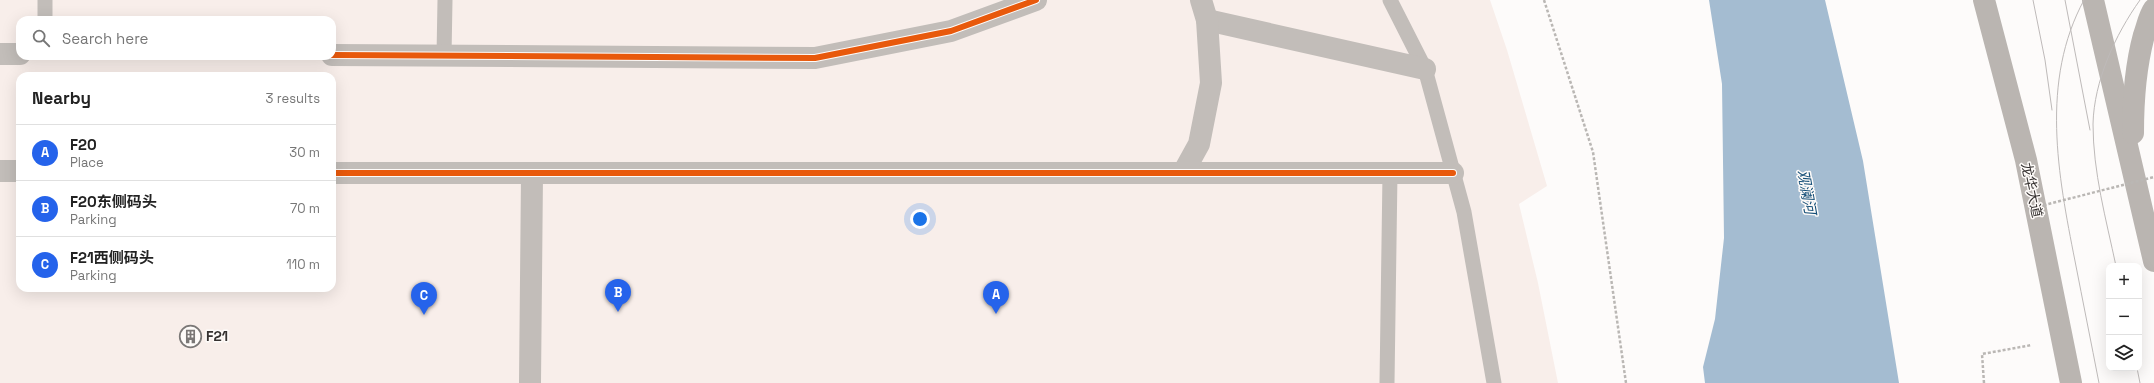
<!DOCTYPE html>
<meta charset="utf-8">
<style>
:root{--surface:#fff;--page:#f2f2f2;--text:#222;--muted:#767676;--line:#e0e0e0;--accent:#2563eb}
body{margin:0;font-family:"Space Grotesk","Noto Sans SC",sans-serif;background:var(--page);color:var(--text)}
.controls{position:absolute;right:12px;bottom:12px;display:grid;overflow:hidden;border-radius:8px;box-shadow:0 4px 16px #0002}
.controls button{width:36px;height:36px;display:grid;place-items:center;padding:0;border:0;border-bottom:1px solid var(--line);background:var(--surface);color:var(--text);font:20px sans-serif}
.you{position:absolute;left:920px;top:219px;width:14px;height:14px;margin:-10px;border:3px solid #fff;border-radius:50%;background:#1a73e8;box-shadow:0 0 0 6px #1a73e833}
.badge{display:grid;place-items:center;width:26px;height:26px;border-radius:50%;background:var(--accent);color:#fff;font-size:13px;font-weight:700}
.pin{position:absolute;translate:-50% -33px;filter:drop-shadow(0 1px 2px #0008)}
.pin::after{content:'';position:absolute;top:21px;width:14px;height:12px;background:inherit;clip-path:polygon(0 0,100% 0,50% 100%)}
.list{margin:0;padding:0;list-style:none}
h2{display:flex;justify-content:space-between;align-items:center;height:52px;margin:0;padding:0 16px;font-size:17px}
h2 small{font-size:13px;font-weight:400;color:var(--muted)}
.list li{display:grid;grid-template-columns:26px 1fr auto;gap:12px;align-items:center;box-sizing:border-box;height:56px;padding:0 16px;border-top:1px solid var(--line)}
.list b{display:block;font-size:15px;white-space:nowrap}
.list p{margin:0;font-size:13px;white-space:nowrap;color:var(--muted)}
.list em{font-size:13px;font-style:normal;color:var(--muted)}
.icon{flex:none;width:22px;height:22px;fill:none;stroke:currentColor;stroke-width:2;stroke-linecap:round;stroke-linejoin:round}
.map{position:relative;flex:none;width:2154px;height:383px;overflow:hidden}
.search{position:absolute;background:var(--surface);box-shadow:0 4px 16px #0002;left:16px;top:16px;width:320px;height:44px;display:flex;align-items:center;gap:10px;box-sizing:border-box;padding:0 14px;border-radius:12px;color:var(--muted);font-size:15px}
.panel{position:absolute;background:var(--surface);box-shadow:0 4px 16px #0002;left:16px;top:72px;width:320px;height:220px;border-radius:12px}
.map>svg:first-child{display:block}
.built{fill:#f8eeea;fill-rule:evenodd}
.water{fill:#a4bcd1}
.lines{fill:none;stroke-linecap:round;stroke-linejoin:round}
.path{stroke:#bab7b4;stroke-width:2.5;stroke-dasharray:3 2;stroke-linecap:butt}
.service{stroke:#c2bdb9;stroke-width:15}
.tertiary{stroke:#c2bdb9;stroke-width:22}
.primary{stroke:#bab5b1;stroke-width:22}
.tram{stroke:#bebab9;stroke-width:1}
.path-bridge{stroke:#bab7b4;stroke-width:2.5;stroke-dasharray:3 2;stroke-linecap:butt}
.cycleway-casing{stroke:#fefbf9;stroke-width:8}
.cycleway{stroke:#e8590c;stroke-width:6}
.labels{text-anchor:middle;dominant-baseline:central;stroke-width:3;stroke-linejoin:round;paint-order:stroke}
.street-label{font-size:14px;fill:#353130;stroke:#fefbf9}
.poi-label{font-size:14px;font-weight:bold;fill:#353130;stroke:#fefbf9;text-anchor:start}
.water-label{font-size:15px;font-style:italic;fill:#144e77;stroke:#fefbf9}
</style>
<div class="map">
<svg width="2154" height="383" viewBox="0 0 2154 383">
<rect width="100%" height="100%" fill="#fdfbfa"/>
<path class="built" d="M0 0H1490L1507 50 1547 186 1519 204 1538 283 1558 383H0ZM20 20H332V56H20ZM20 76H332V288H20Z"/>
<path class="water" d="M1709 0H1825L1863 161 1899 383H1705L1703 367 1715 319 1724 238 1722 84Z"/>
<g class="lines">
<g class="path">
<path d="M1544 0 1593 152 1626 383"/>
<path d="M1984 383 1982 354 2032 345"/>
</g>
<g class="service">
<path d="M1390 0 1425 69 1464 212 1494 383"/>
<path d="M45 20V0"/>
<path d="M444 56 445 0"/>
<path d="M1387 383 1390 173"/>
</g>
<g class="tertiary">
<path d="M1207 20 1425 69"/>
<path d="M0 54H20"/>
<path d="M332 55 815 58 951 31 1036 0"/>
<path d="M0 171H20"/>
<path d="M332 173H1453"/>
<path d="M1183 173 1199 144 1211 83 1207 20 1201 0"/>
<path d="M530 383 532 175"/>
</g>
<g class="primary">
<path d="M1984 0 2026 160 2071 383"/>
<path d="M2093 0 2154 261"/>
<path d="M2133 133C2133 99 2135 68 2144 35 2147 27 2149 16 2154 9"/>
</g>
<g class="tram">
<path d="M2033 0 2045 60 2052 110"/>
<path d="M2065 0 2090 130"/>
<path d="M2084 0C2040 81 2058 175 2075 261 2083 302 2091 342 2099 383"/>
<path d="M2116 266C2106 219 2093 172 2093 124 2094 81 2115 35 2140 0"/>
<path d="M2137 368 2140 383"/>
</g>
<path class="path-bridge" d="M2029 209 2154 177"/>
<defs>
<g id="cycleway">
<path d="M332 55 815 58 951 31 1036 0"/>
<path d="M332 173H1453"/>
</g>
</defs>
<use href="#cycleway" class="cycleway-casing"/>
<use href="#cycleway" class="cycleway"/>
</g>
<defs>
<symbol id="building-ring" viewBox="-11 -11 22 22"><circle r="9.5" fill="#fefbf9" stroke="#7b7877" stroke-width="1.5"/><path d="M-4-6H4V6H1V3H-1V6H-4ZM-2.5-4.3h1.7v1.8h-1.7ZM.8-4.3h1.7v1.8H.8ZM-2.5-1h1.7V.8h-1.7ZM.8-1h1.7V.8H.8Z" fill="#7b7877"/></symbol>
</defs>
<g fill-rule="evenodd">
<use href="#building-ring" x="178" y="324" width="25" height="25"/>
</g>
<g class="labels">
<g class="street-label">
<text transform="translate(2032 190) rotate(78)">龙华大道</text>
</g>
<g class="poi-label">
<text x="206" y="336">F21</text>
</g>
<g class="water-label">
<text transform="translate(1807 192) rotate(80)">观澜河</text>
</g>
</g>
</svg>
<div class="controls">
<button>+</button>
<button>−</button>
<button><svg class="icon" aria-label="layers" viewBox="0 0 24 24"><path d="M12 4l9 5-9 5-9-5zM3 14l9 5 9-5"/></svg></button>
</div>
<div class="you"></div>
<div class="pin badge" style="left:996px;top:314px">A</div>
<div class="pin badge" style="left:618px;top:312px">B</div>
<div class="pin badge" style="left:424px;top:315px">C</div>
<div class="search"><svg class="icon" aria-label="search" viewBox="0 0 24 24"><circle cx="10" cy="10" r="6"/><path d="M15 15l6 6"/></svg>Search here</div>
<section class="panel">
<h2>Nearby<small>3 results</small></h2>
<ul class="list">
<li><span class="badge">A</span><div><b>F20</b><p>Place</p></div><em>30 m</em></li>
<li><span class="badge">B</span><div><b>F20东侧码头</b><p>Parking</p></div><em>70 m</em></li>
<li><span class="badge">C</span><div><b>F21西侧码头</b><p>Parking</p></div><em>110 m</em></li>
</ul>
</section>
</div>
